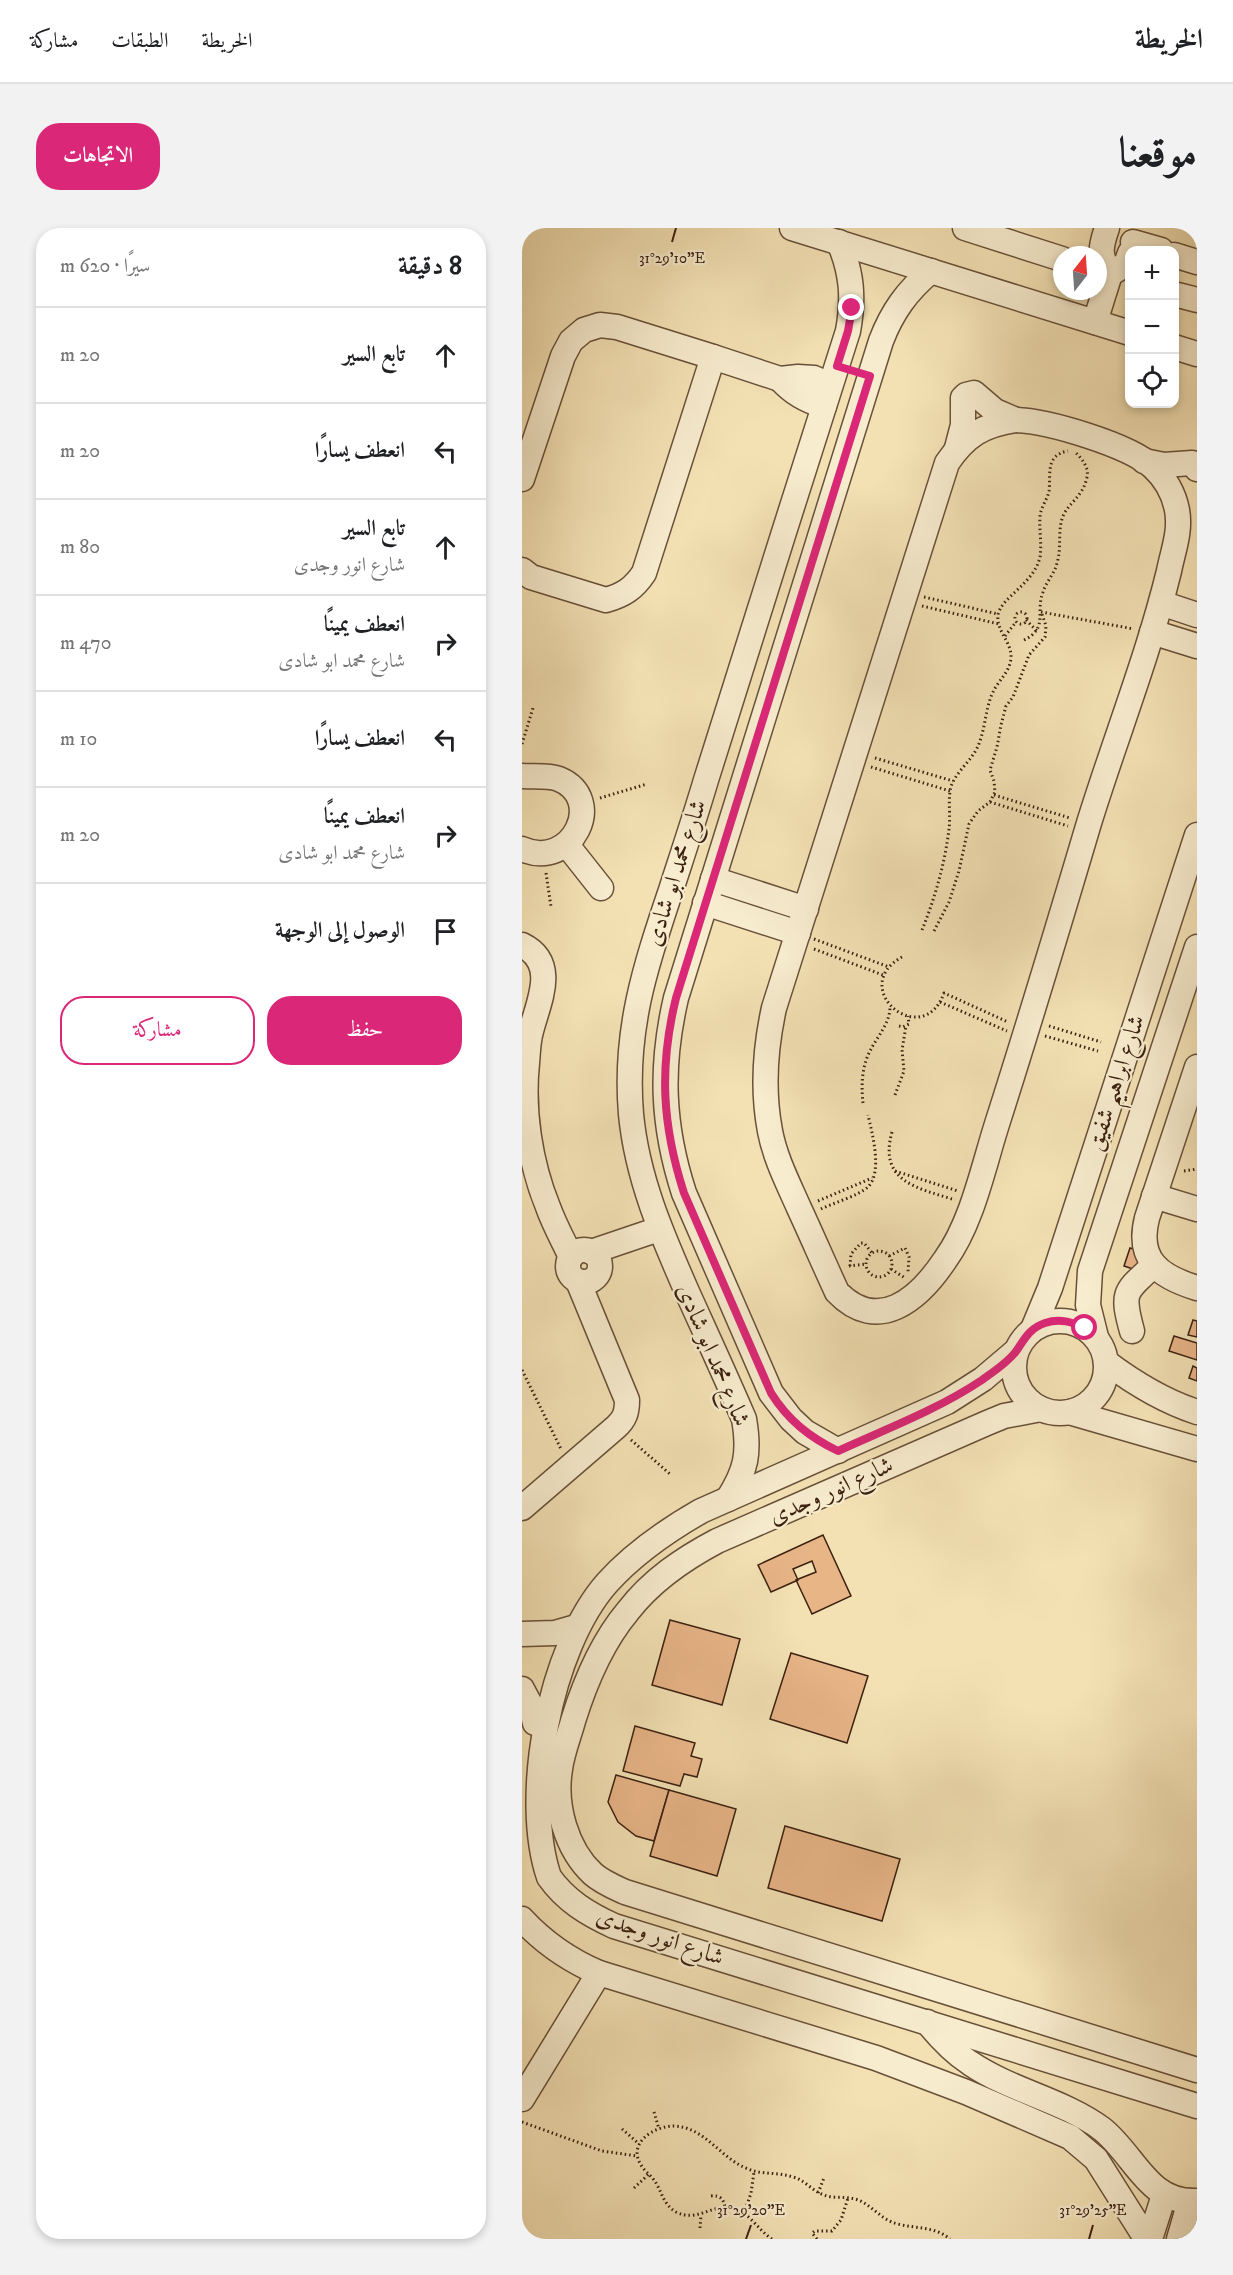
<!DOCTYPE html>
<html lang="ar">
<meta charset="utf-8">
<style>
:root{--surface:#fff;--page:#f2f2f2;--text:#202124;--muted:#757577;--line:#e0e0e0;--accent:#db2777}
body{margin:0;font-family:"IM FELL DW Pica",Amiri,serif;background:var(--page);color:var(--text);direction:rtl}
.controls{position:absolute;right:18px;top:18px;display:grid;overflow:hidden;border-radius:12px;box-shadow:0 3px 9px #0003}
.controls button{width:54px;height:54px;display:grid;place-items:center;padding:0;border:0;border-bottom:2px solid var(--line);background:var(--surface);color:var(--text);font:30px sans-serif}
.compass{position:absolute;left:531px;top:18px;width:54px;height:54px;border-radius:50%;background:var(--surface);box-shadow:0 3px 9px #0003;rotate:17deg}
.stop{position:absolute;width:18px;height:18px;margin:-14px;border:4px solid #db2777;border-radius:50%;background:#fff}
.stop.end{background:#db2777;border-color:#fff;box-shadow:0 2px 6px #0008}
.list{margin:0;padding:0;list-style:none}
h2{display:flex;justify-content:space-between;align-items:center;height:78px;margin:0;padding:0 24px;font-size:26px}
h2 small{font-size:20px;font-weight:400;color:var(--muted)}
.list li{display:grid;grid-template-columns:39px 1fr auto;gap:18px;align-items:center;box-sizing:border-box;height:96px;padding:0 24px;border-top:2px solid var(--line)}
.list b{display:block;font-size:22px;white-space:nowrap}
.list p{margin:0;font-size:20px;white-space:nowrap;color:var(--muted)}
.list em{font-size:20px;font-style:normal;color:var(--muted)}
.actions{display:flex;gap:12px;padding:18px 24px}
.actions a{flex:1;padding:14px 0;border:2px solid var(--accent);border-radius:24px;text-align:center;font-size:21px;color:var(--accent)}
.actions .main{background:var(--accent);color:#fff}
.icon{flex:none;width:33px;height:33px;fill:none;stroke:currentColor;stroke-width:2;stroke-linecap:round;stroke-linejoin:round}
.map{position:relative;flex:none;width:675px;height:2011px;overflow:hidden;direction:ltr;border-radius:24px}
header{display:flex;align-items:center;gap:36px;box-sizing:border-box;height:84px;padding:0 30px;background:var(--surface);border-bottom:2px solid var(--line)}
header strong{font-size:28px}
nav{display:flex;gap:33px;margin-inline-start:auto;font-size:21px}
.intro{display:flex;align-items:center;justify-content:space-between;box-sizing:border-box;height:144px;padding:0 36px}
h1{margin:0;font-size:42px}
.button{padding:15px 27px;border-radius:24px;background:var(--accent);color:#fff;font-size:21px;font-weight:700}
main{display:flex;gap:36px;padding:0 36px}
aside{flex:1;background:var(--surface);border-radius:24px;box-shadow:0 3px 9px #0003}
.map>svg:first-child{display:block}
.building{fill:#e8b587;stroke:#3b2010;stroke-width:1.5}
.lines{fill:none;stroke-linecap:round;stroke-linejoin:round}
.minor-casing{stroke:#695039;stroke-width:27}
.path{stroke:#3b2010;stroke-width:3;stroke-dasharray:1.5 3;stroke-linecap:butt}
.minor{stroke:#f7ecce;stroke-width:24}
.route{stroke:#db2777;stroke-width:8}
.ticks{fill:none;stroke:#3b2010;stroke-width:2}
.labels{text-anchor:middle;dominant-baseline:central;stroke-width:4.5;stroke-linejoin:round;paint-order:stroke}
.street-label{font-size:24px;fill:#3b2010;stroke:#f7ecce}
.ticks-label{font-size:15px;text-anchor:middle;fill:#3b2010;stroke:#f7ecce;stroke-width:4.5;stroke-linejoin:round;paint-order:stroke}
</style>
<header>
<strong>الخريطة</strong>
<nav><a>الخريطة</a><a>الطبقات</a><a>مشاركة</a></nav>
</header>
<div class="intro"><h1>موقعنا</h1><a class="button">الاتجاهات</a></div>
<main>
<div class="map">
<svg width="675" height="2011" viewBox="0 0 675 2011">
<rect width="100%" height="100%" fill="#f3e1b4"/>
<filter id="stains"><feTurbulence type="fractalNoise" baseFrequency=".00333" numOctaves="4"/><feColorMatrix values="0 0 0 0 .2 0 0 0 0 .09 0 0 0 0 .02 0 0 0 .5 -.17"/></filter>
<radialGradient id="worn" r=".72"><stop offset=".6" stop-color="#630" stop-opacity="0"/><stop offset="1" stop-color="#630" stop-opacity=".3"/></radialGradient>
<g class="building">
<path d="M608 1020 619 1023 614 1042 602 1038Z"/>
<path d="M671 1092 675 1093V1109L666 1107Z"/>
<path d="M652 1108 675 1115V1132L647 1123Z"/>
<path d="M671 1138 675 1140V1153L667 1150Z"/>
<path d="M301 1307 329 1368 290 1386 274 1352 294 1344 290 1333 271 1341 276 1352 249 1364 236 1337Z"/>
<path d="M148 1392 218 1411 200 1477 130 1457Z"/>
<path d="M269 1425 346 1448 325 1515 248 1491Z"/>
<path d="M113 1498 173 1515 169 1528 180 1531 175 1549 162 1546 158 1558 101 1543Z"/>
<path d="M94 1547 147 1562 132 1613 114 1608 96 1594 86 1574Z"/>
<path d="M147 1562 214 1581 195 1648 128 1628Z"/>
<path d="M263 1598 378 1631 360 1693 246 1660Z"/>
</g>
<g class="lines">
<defs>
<g id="minor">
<path d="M270 0 608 105"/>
<path d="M443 0 540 31"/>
<path d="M585 0C578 20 577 27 588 46"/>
<path d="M611 14 639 22"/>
<path d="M652 27 675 34"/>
<path d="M652 66 675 72"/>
<path d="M573 94 588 46 604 36 608 25"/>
<path d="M652 119 675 126"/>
<path d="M191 129 258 151 276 149 292 150 308 157"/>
<path d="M258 151C271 165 283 172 302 178"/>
<path d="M494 192C526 193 607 217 631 239 643 250 652 266 655 282 659 303 651 323 647 343 626 429 593 511 567 595 537 696 507 796 475 896 461 940 450 995 423 1032 397 1071 356 1107 315 1064 302 1036 290 1008 277 980 266 955 253 930 248 903 240 861 243 821 252 780L425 235C444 207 461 197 494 192Z"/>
<path d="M435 220 441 197V170L444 167 452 165 473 183 494 192"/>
<path d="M622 233 642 237 670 235 675 241"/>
<path d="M0 251 41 128 49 113 62 102 78 97 95 99 191 129 122 345C112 360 102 367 84 372L9 349 0 342"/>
<path d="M639 375 675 387"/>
<path d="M630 404 675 418"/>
<path d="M0 548C12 549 26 547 37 551 85 571 50 643 0 621"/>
<path d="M45 617 79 660"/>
<path d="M191 651 284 681"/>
<path d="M183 675 276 705"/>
<path d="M0 717C37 735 16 775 9 803 6 813 6 824 5 835 0 882 8 935 26 979 32 996 41 1012 49 1029"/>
<path d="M675 839 625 990C614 1033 639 1049 675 1060"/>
<path d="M632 968 675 981"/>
<circle cx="62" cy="1038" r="16"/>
<path d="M69 1024 137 1001"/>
<circle cx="538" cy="1139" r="46"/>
<path d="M511 1101 528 1060 675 607"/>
<path d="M610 1103C599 1063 603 1064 632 1037"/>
<path d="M574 1109 566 1077 568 1043 675 719"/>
<path d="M494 1123 461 1151 425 1174 179 1283C144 1303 112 1325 85 1355 27 1421 0 1570 27 1649 44 1673 66 1686 92 1698L675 1878"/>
<path d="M584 1134C612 1155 641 1173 675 1184"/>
<path d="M519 1181 482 1188 465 1195 195 1313C161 1331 130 1352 106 1383 80 1414 63 1454 51 1493 47 1508 40 1525 38 1541 32 1577 44 1621 71 1646 80 1654 92 1659 103 1664L675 1842"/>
<path d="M547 1184 675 1221"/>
<path d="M316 1223 283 1204 269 1191 249 1165 162 965C140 897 138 839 154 770L359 113C370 84 385 63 409 43"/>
<path d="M206 1271C224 1243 228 1225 222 1191 204 1149 185 1108 166 1066 140 1007 115 950 109 886 102 803 123 739 149 662 161 625 173 589 184 552 231 403 278 252 326 103 332 70 330 45 317 14"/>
<path d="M0 1280 94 1199C103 1191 105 1184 105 1172L56 1053"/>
<path d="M0 1406 33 1405 54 1399"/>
<path d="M0 1461 9 1478 13 1495"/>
<path d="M0 1691C22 1715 47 1732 77 1745L354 1830 444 1864 548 1909 574 1931 620 2004 627 2011"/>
<path d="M405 1794C418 1810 431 1824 448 1835 489 1863 541 1872 580 1901 613 1927 626 1976 675 1973"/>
<path d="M0 1871 77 1745"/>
<path d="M628 2011 642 1967"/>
<path d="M657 2011 668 1973"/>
</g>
</defs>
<use href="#minor" class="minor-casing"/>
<g class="path">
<path d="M402 369 476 386"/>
<path d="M400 378 477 396"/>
<circle cx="499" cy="390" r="6"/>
<path d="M519 384 612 401"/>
<path d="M504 392 515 403"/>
<path d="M483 408 494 394"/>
<path d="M502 412C527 400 513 384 521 364 524 354 533 345 535 335 540 319 535 304 541 288 547 274 561 269 565 249 567 240 561 232 554 225"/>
<path d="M0 516 11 480"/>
<path d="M353 530 431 553"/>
<path d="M349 539 428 563"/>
<path d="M472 567 548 590"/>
<path d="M78 570 125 556"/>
<path d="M468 574 546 598"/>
<path d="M24 645 29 679"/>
<path d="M400 702C413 670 423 635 427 601 429 588 425 567 430 556 436 542 450 532 456 518 464 500 463 479 472 462 478 451 488 443 489 430 490 414 474 403 476 387 479 369 512 356 518 329 520 315 517 302 518 288 519 279 525 272 527 263 529 246 523 227 546 223"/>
<path d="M412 703 427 674 437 643 447 596 456 583 468 574 473 564 472 553 468 542 475 519 479 497 484 478 491 469 507 427 523 409 524 398 520 386"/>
<path d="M292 711 367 739"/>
<path d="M292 721 361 747"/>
<path d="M380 729C324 760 401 824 422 765L486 794"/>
<path d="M418 774 485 803"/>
<path d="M377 798 381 799 387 796 386 788"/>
<path d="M527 798 579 814"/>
<path d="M523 808 576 823"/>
<path d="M373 867 382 843 380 822 384 798"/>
<path d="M341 875C339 857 340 838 348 823 355 809 368 795 368 779"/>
<path d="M370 904C356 954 396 960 433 972"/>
<path d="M373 943 436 963"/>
<path d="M662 943 675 941"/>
<path d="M296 973 350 950"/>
<path d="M299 981C311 975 336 968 346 959 361 944 350 905 346 887"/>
<circle cx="357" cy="1036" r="13"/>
<path d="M367 1028 383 1020 387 1029 386 1044"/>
<path d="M327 1038 345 1036"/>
<path d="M328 1038 329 1026 339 1015H342L350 1025"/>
<path d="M369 1041 383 1050"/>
<path d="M0 1142 39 1221"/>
<path d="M109 1212 148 1246"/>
<path d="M132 1884 137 1901"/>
<path d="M0 1894 80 1923 115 1928"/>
<path d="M100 1901 117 1916"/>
<path d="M112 1960 127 1946"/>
<path d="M296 1965 302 1950"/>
<path d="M189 1968C198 1967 202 1971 203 1980"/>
<path d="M222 1986 229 1965 232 1944"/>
<path d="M178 2000 179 1987"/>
<path d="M250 2011C237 2003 227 1984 211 1980 191 1975 175 1995 154 1984 142 1977 140 1965 134 1955 130 1948 123 1944 119 1937 105 1915 132 1898 152 1898 183 1899 199 1931 226 1941 241 1947 256 1944 271 1949 283 1952 290 1963 302 1967 312 1971 323 1968 333 1971 349 1975 358 1992 376 1996 395 2001 412 1998 428 2011"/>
<path d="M295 2011 290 2005 293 2003H310L319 1992 326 1970"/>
</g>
<use href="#minor" class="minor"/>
</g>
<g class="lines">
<path class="route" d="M330 80 326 103 315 138 348 148 154 770C137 839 140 897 162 965L249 1165C266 1192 287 1209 316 1223 364 1201 415 1182 460 1152 471 1144 487 1134 495 1122 503 1110 508 1100 523 1095 538 1090 550 1094 563 1100"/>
</g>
<path class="ticks" d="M150 14 154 0M224 2011 229 1997M567 2011 571 1997"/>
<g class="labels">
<g class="street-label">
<text transform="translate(154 645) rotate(-72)">شارع محمد ابو شادى</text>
<text transform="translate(594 855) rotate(-72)">شارع ابراهيم شفيق</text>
<text transform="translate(191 1127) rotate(67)">شارع محمد ابو شادى</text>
<text transform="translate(309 1263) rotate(-24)">شارع انور وجدى</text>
<text transform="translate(138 1709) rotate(19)">شارع انور وجدى</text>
</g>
</g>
<g class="ticks-label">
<text x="150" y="35">31°29'10"E</text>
<text x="229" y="1987">31°29'20"E</text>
<text x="571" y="1987">31°29'25"E</text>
</g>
<rect width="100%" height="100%" filter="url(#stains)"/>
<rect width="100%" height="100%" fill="url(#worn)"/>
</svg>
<div class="controls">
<button>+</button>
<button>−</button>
<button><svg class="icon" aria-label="locate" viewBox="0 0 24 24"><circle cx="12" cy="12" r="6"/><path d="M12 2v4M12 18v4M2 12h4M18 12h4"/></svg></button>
</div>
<svg class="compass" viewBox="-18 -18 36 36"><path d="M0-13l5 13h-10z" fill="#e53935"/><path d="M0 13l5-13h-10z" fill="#757577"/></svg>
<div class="stop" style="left:563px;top:1100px"></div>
<div class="stop end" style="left:330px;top:80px"></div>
</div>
<aside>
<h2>8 دقيقة<small>سيرًا · 620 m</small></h2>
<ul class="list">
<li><svg class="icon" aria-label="ahead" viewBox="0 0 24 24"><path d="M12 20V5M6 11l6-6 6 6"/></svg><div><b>تابع السير</b></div><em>20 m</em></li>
<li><svg class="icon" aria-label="left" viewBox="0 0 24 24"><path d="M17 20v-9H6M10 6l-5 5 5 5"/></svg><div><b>انعطف يسارًا</b></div><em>20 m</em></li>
<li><svg class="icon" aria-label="ahead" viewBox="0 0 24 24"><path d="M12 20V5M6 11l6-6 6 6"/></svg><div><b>تابع السير</b><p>شارع انور وجدى</p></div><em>80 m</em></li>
<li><svg class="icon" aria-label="right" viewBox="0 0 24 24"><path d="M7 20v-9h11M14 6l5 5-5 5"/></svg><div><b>انعطف يمينًا</b><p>شارع محمد ابو شادى</p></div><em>470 m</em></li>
<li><svg class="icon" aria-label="left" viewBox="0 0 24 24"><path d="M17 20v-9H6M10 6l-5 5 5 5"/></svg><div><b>انعطف يسارًا</b></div><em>10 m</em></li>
<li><svg class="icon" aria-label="right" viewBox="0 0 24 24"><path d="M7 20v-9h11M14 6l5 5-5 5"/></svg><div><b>انعطف يمينًا</b><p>شارع محمد ابو شادى</p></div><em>20 m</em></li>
<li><svg class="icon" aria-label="arrive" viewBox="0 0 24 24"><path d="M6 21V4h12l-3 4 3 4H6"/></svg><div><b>الوصول إلى الوجهة</b></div></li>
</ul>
<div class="actions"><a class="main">حفظ</a><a>مشاركة</a></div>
</aside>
</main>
